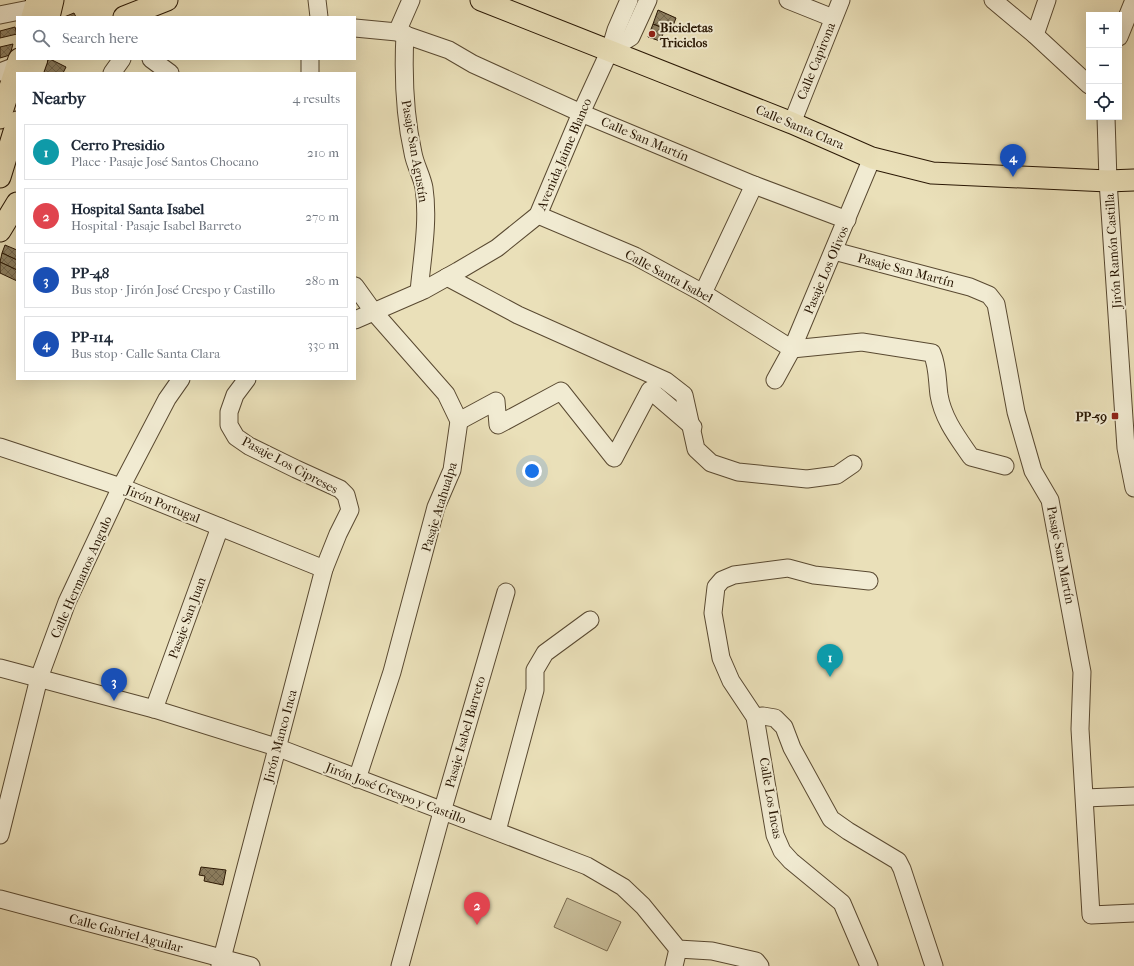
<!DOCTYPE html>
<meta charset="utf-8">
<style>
:root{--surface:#fff;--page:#f2f2f3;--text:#1f2937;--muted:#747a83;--line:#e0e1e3;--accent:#0b8043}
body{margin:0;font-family:"IM FELL French Canon",serif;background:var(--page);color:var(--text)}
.controls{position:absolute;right:12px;top:12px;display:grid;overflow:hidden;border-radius:0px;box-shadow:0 4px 16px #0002}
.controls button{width:36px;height:36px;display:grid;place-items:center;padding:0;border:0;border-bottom:1px solid var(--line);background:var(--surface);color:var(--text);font:20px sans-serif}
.you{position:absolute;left:532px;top:471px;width:14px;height:14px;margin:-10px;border:3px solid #fff;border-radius:50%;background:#1a73e8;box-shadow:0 0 0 6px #1a73e833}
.badge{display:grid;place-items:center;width:26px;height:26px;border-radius:50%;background:var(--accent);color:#fff;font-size:13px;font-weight:700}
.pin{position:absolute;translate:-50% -33px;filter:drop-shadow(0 1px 2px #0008)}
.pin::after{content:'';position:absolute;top:21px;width:14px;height:12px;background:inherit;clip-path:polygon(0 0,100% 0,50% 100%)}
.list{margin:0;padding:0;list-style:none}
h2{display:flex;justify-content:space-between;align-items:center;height:52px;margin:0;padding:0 16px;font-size:17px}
h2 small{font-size:13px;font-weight:400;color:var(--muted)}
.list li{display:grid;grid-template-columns:26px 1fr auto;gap:12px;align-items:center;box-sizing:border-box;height:56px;margin:0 8px 8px;padding:0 8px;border:1px solid var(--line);border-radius:0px}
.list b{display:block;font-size:15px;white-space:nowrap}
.list p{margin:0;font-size:13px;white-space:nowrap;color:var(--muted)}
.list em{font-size:13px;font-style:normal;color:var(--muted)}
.icon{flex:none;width:22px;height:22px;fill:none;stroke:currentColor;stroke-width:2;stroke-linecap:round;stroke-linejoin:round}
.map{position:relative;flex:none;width:1134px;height:966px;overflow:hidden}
.search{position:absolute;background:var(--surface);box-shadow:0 4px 16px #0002;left:16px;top:16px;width:340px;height:44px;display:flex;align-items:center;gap:10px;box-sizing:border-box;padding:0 14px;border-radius:0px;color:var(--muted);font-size:15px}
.panel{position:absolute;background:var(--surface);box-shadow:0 4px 16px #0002;left:16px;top:72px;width:340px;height:308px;border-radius:0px}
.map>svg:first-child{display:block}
.pitch{fill:#c9be9a;stroke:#796a4f}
.building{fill:url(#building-cross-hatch);stroke:#291704}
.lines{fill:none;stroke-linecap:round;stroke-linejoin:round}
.minor-casing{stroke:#594931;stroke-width:19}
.major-casing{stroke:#291704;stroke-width:23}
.minor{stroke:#f1ebd2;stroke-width:17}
.major{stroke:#eae0b9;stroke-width:21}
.poi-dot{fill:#8f2418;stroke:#f1ebd2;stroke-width:1.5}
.labels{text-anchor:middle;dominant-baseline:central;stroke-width:4;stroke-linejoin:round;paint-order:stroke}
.poi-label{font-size:13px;font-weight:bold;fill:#291704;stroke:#f1ebd2;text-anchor:start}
.street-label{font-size:13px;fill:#291704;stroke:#f1ebd2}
</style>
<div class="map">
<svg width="1134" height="966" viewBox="0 0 1134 966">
<defs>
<pattern id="building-cross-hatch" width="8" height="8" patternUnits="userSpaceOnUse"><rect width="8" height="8" fill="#8d8062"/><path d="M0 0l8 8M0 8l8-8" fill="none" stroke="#73684f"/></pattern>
</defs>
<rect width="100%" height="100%" fill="#eae0b9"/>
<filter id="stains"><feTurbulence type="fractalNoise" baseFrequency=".005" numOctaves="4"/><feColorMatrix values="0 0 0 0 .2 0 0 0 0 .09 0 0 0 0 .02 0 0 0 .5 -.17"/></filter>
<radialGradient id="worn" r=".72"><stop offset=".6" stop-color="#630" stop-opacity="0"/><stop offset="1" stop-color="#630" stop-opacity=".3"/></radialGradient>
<path class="pitch" d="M567 898 621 922 607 951 554 927Z"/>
<g class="building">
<path d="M658 10 676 18 671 31 653 24Z"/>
<path d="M74 13 76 17H64Z"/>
<path d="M653 24 665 29 660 41 648 37Z"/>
<path d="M15 27 17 34 0 38V31Z"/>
<path d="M13 44 10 55 0 58V47Z"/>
<path d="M50 59 66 67 63 73H38L42 64Z"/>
<path d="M5 245 17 250V260L2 253Z"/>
<path d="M2 253 17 260V270L0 262Z"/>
<path d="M0 262 17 270V281L0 273Z"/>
<path d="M201 867 226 870 223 885 204 881 205 876 199 875Z"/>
</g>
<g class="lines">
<defs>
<g id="minor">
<path d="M317 0 319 17"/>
<path d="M788 0 833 18"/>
<path d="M993 0 1035 35 1089 85"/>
<path d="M0 15 45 6"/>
<path d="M355 28 397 32 449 50 473 64 581 113 754 185 847 220"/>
<path d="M397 32 411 0"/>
<path d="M405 34C403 74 404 113 413 153 415 165 422 176 424 188 429 221 422 258 419 292"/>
<path d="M1035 35 1047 0"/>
<path d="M1119 37 1134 0"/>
<path d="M610 50 631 37 648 0"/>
<path d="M151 59 170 73"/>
<path d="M0 72 26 62"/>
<path d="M112 73 122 59"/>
<path d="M310 73V59"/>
<path d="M1106 117 1108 181 1126 448 1134 488"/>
<path d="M792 123 841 0"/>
<path d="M538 215 635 256 703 293 792 349 862 342 932 353C938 367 937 380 939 395 943 419 958 438 971 457L1005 466"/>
<path d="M834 251 970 287 989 295 996 304 1016 412 1033 471 1050 500 1082 672 1080 729 1091 915 1134 913"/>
<path d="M447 277 518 315 666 381 684 395 696 449 711 463 738 472 807 479 837 475 853 464"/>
<path d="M355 286 373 311 446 394 459 421 452 470 436 507 392 672 357 779"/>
<path d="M703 293 754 185"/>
<path d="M355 320 424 290 458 271 497 248 538 215 581 113 610 50 616 30 629 0"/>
<path d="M775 380 792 349 872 158"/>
<path d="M459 421 496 401 498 425 561 391 614 458 650 390 693 427"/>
<path d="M0 447 121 487 324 569"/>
<path d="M869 581 814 575 788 568 734 575 722 580 716 587 713 613 721 658 731 681 755 717 775 835 782 851 791 861 842 903 869 966"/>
<path d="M0 668 154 709 276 747 587 866 623 887 643 906 678 949 712 951 756 961 760 966"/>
<path d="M154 709 220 527"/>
<path d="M755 717 763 716 775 718 784 727 792 748 831 819 848 831 898 861 902 869 934 966"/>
<path d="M1085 798 1134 796"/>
<path d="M497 831 535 690V670L545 653 590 620"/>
<path d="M0 835 39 678 67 602 121 487 167 399 181 379"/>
<path d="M0 899 251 966"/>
<path d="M220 966 324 569 338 534 350 510 346 495 340 489 296 469 249 446 236 437 229 425V412L235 395 247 379"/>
<path d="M400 966 442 812 506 592"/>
<path d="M674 966 678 949"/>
</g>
<g id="major">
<path d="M481 0 792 123 872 158 932 173 1108 181 1134 180"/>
<path d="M32 17 37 0"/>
<path d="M49 17 53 0"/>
<path d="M124 17 167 0"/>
<path d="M32 73 37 59"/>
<path d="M0 118 19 59"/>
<path d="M0 177 17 122"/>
<path d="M0 231 17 203"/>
</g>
</defs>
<use href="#minor" class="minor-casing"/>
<use href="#major" class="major-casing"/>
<use href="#minor" class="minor"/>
<use href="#major" class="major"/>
</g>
<g class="poi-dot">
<circle cx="652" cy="34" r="4"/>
<rect x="1111" y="412" width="8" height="8" rx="2"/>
</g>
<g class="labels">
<g class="poi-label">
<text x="660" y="27">Bicicletas<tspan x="660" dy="15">Triciclos</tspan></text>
<text x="1107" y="416" text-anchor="end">PP-59</text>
</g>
<g class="street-label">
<text transform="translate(816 61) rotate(-68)">Calle Capirona</text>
<text transform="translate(800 127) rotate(23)">Calle Santa Clara</text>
<text transform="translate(645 139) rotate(23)">Calle San Martín</text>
<text transform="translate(415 151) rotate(80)">Pasaje San Agustín</text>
<text transform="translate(564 154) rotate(-67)">Avenida Jaime Blanco</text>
<text transform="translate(1113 251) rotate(-94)">Jirón Ramón Castilla</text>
<text transform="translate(826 270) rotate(-67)">Pasaje Los Olivos</text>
<text transform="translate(906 270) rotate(15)">Pasaje San Martín</text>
<text transform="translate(669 276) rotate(28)">Calle Santa Isabel</text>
<text transform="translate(290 465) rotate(28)">Pasaje Los Cipreses</text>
<text transform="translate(163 504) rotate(22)">Jirón Portugal</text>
<text transform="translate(439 507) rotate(-73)">Pasaje Atahualpa</text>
<text transform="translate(1061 555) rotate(79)">Pasaje San Martín</text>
<text transform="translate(81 577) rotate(-66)">Calle Hermanos Angulo</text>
<text transform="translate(187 618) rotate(-70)">Pasaje San Juan</text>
<text transform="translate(465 732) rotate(-74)">Pasaje Isabel Barreto</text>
<text transform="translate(280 736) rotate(-75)">Jirón Manco Inca</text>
<text transform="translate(396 793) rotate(21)">Jirón José Crespo y Castillo</text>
<text transform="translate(771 798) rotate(80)">Calle Los Incas</text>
<text transform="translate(126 933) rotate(15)">Calle Gabriel Aguilar</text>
</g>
</g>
<rect width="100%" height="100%" filter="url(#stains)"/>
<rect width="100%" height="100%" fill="url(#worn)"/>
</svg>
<div class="controls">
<button>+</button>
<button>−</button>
<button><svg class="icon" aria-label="locate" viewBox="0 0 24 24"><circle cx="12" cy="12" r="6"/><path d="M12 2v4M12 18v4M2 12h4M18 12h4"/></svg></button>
</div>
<div class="you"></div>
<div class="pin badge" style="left:830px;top:677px;background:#0f9aa8">1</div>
<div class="pin badge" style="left:477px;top:925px;background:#e0444e">2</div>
<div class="pin badge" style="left:114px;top:701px;background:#1a4fb4">3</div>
<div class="pin badge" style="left:1013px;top:177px;background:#1a4fb4">4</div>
<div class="search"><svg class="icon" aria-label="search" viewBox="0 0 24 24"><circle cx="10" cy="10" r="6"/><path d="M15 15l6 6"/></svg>Search here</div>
<section class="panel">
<h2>Nearby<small>4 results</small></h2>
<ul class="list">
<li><span class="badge" style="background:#0f9aa8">1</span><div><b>Cerro Presidio</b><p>Place · Pasaje José Santos Chocano</p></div><em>210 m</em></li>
<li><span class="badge" style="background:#e0444e">2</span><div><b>Hospital Santa Isabel</b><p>Hospital · Pasaje Isabel Barreto</p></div><em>270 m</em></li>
<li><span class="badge" style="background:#1a4fb4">3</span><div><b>PP-48</b><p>Bus stop · Jirón José Crespo y Castillo</p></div><em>280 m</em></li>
<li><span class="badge" style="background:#1a4fb4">4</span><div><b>PP-114</b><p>Bus stop · Calle Santa Clara</p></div><em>330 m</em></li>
</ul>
</section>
</div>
